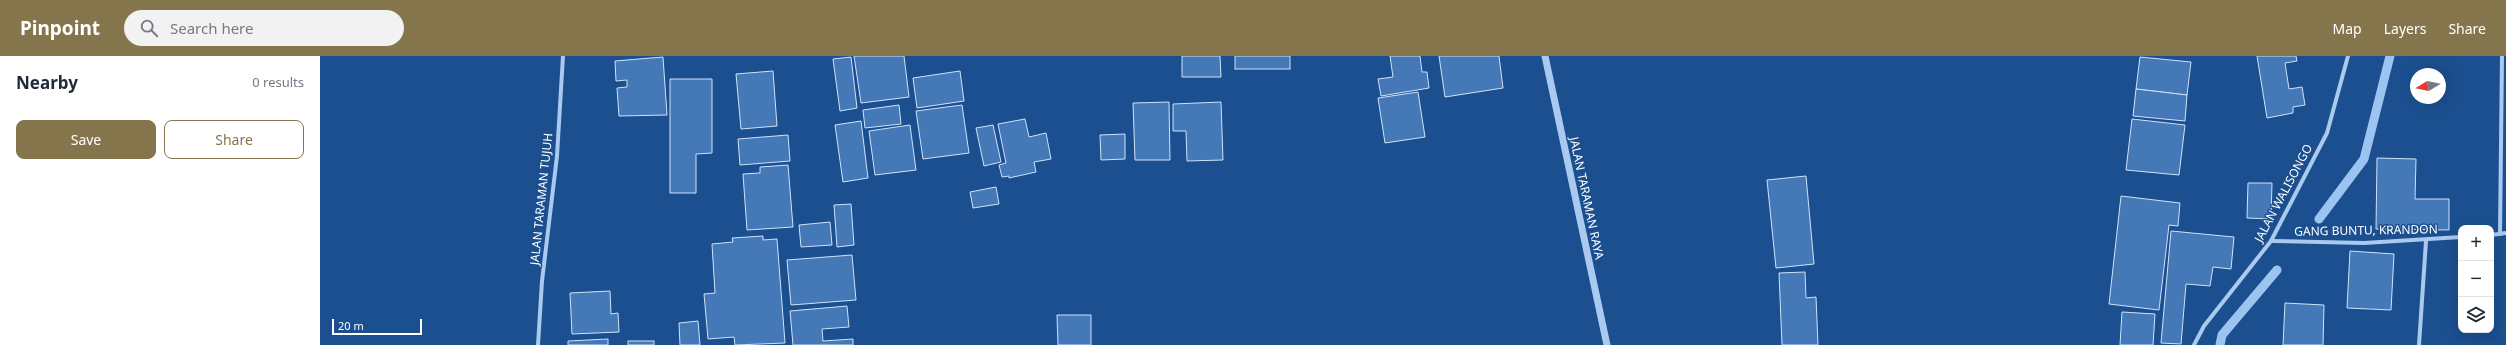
<!DOCTYPE html>
<meta charset="utf-8">
<style>
:root{--surface:#fff;--page:#f2f2f3;--text:#1f2937;--muted:#747a83;--line:#e0e1e3;--accent:#84754c}
body{margin:0;font-family:"Noto Sans",sans-serif;background:var(--page);color:var(--text)}
.controls{position:absolute;right:12px;bottom:12px;display:grid;overflow:hidden;border-radius:8px;box-shadow:0 4px 16px #0002}
.controls button{width:36px;height:36px;display:grid;place-items:center;padding:0;border:0;border-bottom:1px solid var(--line);background:var(--surface);color:var(--text);font:20px sans-serif}
.compass{position:absolute;left:2090px;top:12px;width:36px;height:36px;border-radius:50%;background:var(--surface);box-shadow:0 4px 16px #0002;rotate:260deg}
.scale{position:absolute;left:12px;bottom:10px;width:90px;box-sizing:border-box;padding-left:4px;border:2px solid #fff;border-top:0;font-size:11px;line-height:14px;white-space:nowrap;color:#fff;-webkit-text-stroke:3px #1b4f8f;paint-order:stroke}
.list{margin:0;padding:0;list-style:none}
h2{display:flex;justify-content:space-between;align-items:center;height:52px;margin:0;padding:0 16px;font-size:17px}
h2 small{font-size:13px;font-weight:400;color:var(--muted)}
.actions{display:flex;gap:8px;padding:12px 16px}
.actions a{flex:1;padding:9px 0;border:1px solid var(--accent);border-radius:8px;text-align:center;font-size:14px;color:var(--accent)}
.actions .main{background:var(--accent);color:#fff}
.icon{flex:none;width:22px;height:22px;fill:none;stroke:currentColor;stroke-width:2;stroke-linecap:round;stroke-linejoin:round}
.map{position:relative;flex:none;width:2186px;height:289px;overflow:hidden}
header{display:flex;align-items:center;gap:24px;box-sizing:border-box;height:56px;padding:0 20px;background:var(--accent);color:#fff}
header strong{font-size:19px}
nav{display:flex;gap:22px;margin-inline-start:auto;font-size:14px}
.search{width:280px;height:36px;background:var(--page);display:flex;align-items:center;gap:10px;box-sizing:border-box;padding:0 14px;border-radius:22px;color:var(--muted);font-size:15px}
main{display:flex}
aside{flex:1;background:var(--surface)}
.map>svg:first-child{display:block}
.lines{fill:none;stroke-linecap:round;stroke-linejoin:round}
.stream{stroke:#9cc4f0;stroke-width:9}
.building{fill:#4478b7;stroke:#cfe3fa}
.minor{stroke:#a9c9ee;stroke-width:4}
.tertiary{stroke:#a9c9ee;stroke-width:7}
.labels{text-anchor:middle;dominant-baseline:central;stroke-width:3;stroke-linejoin:round;paint-order:stroke}
.street-label{font-size:12px;fill:#fff;stroke:#1b4f8f}
</style>
<header>
<strong>Pinpoint</strong>
<div class="search"><svg class="icon" aria-label="search" viewBox="0 0 24 24"><circle cx="10" cy="10" r="6"/><path d="M15 15l6 6"/></svg>Search here</div>
<nav><a>Map</a><a>Layers</a><a>Share</a></nav>
</header>
<main>
<aside>
<h2>Nearby<small>0 results</small></h2>
<ul class="list">
</ul>
<div class="actions"><a class="main">Save</a><a>Share</a></div>
</aside>
<div class="map">
<svg width="2186" height="289" viewBox="0 0 2186 289">
<rect width="100%" height="100%" fill="#1b4f8f"/>
<g class="lines">
<g class="stream">
<path d="M1999 163 2044 103 2070 0"/>
<path d="M1900 289 1902 279 1957 214"/>
</g>
</g>
<g class="building">
<path d="M534 0H584L589 41 541 47Z"/>
<path d="M862 0H900L901 21H862Z"/>
<rect x="915" y="0" width="55" height="13"/>
<path d="M1070 0H1100L1102 16H1107L1109 32 1061 40 1058 23 1073 21Z"/>
<path d="M1119 0H1179L1183 32 1125 41Z"/>
<path d="M1937 0H1976L1977 5 1965 7 1969 33 1982 31 1985 49 1973 51V57L1947 62Z"/>
<path d="M343 1 347 59 299 60 297 32 307 31V24L296 25 295 5Z"/>
<path d="M531 1 537 52 520 55 513 3Z"/>
<path d="M1820 1 1871 6 1867 39 1816 33Z"/>
<path d="M453 15 457 70 421 73 416 18Z"/>
<path d="M640 15 644 45 597 52 593 22Z"/>
<path d="M350 23H392V97L376 98V137H350Z"/>
<path d="M1816 33 1867 39 1865 65 1813 60Z"/>
<path d="M1098 36 1105 81 1065 87 1058 42Z"/>
<path d="M849 46 850 104H815L813 47Z"/>
<path d="M901 46 903 104 867 105 866 75H853V48Z"/>
<path d="M579 49 581 68 545 72 543 54Z"/>
<path d="M642 49 649 97 603 103 596 55Z"/>
<path d="M705 63 709 81 726 77 731 103 714 106 716 116 689 122V120L682 121 679 109 686 107 678 68Z"/>
<path d="M1812 63 1865 69 1859 119 1806 114Z"/>
<path d="M541 65 548 122 523 126 515 69Z"/>
<path d="M590 69 596 114 555 119 549 75Z"/>
<path d="M673 69 681 106 664 110 656 72Z"/>
<path d="M805 78V103L781 104 780 79Z"/>
<path d="M468 79 470 105 420 109 418 83Z"/>
<path d="M2057 102 2096 103 2095 143H2129V174L2056 173Z"/>
<path d="M468 109 473 171 427 174 423 118 440 117V111Z"/>
<path d="M1486 120 1494 208 1456 212 1447 124Z"/>
<path d="M1928 127H1952L1951 163 1927 162Z"/>
<path d="M676 131 679 148 653 152 650 136Z"/>
<path d="M1801 140 1860 147 1858 170 1849 169 1839 254 1789 248Z"/>
<path d="M531 148 534 189 517 191 514 149Z"/>
<path d="M510 166 512 189 481 191 479 169Z"/>
<path d="M1851 175 1914 181 1911 213 1893 211 1890 230 1866 228 1861 288 1841 287Z"/>
<path d="M443 180V184L457 183 465 287 415 289 414 281 388 283 384 238 395 237 392 188 413 186 412 182Z"/>
<path d="M2030 195 2074 198 2071 254 2027 252Z"/>
<path d="M532 199 536 244 471 249 467 204Z"/>
<path d="M1485 216 1486 242 1496 241 1498 289H1462L1459 217Z"/>
<path d="M290 235 291 258 298 257 299 276 252 278 250 237Z"/>
<path d="M1965 247 2004 249 2003 289H1963Z"/>
<path d="M527 250 529 271 502 273 503 285 533 283V289H473L470 255Z"/>
<path d="M1802 256 1835 258 1833 289H1800Z"/>
<path d="M737 259H771V289H738Z"/>
<path d="M378 265 380 289H360L359 267Z"/>
<path d="M288 283V289H248V285Z"/>
<rect x="308" y="285" width="26" height="4"/>
</g>
<g class="lines">
<g class="minor">
<path d="M2180 178 2182 0"/>
<path d="M2171 179 2186 177"/>
<path d="M1951 185 2044 187 2141 181"/>
<path d="M218 289 222 225 237 100 243 0"/>
<path d="M1874 289 1884 270 1951 185 2007 77 2028 0"/>
<path d="M2099 289 2106 185"/>
</g>
<path class="tertiary" d="M1225 0 1287 289"/>
</g>
<g class="labels">
<g class="street-label">
<text transform="translate(1963 137) rotate(-62)">JALAN WALISONGO</text>
<text transform="translate(1267 142) rotate(78)">JALAN TARAMAN RAYA</text>
<text transform="translate(221 143) rotate(-84)">JALAN TARAMAN TUJUH</text>
<text transform="translate(2046 174) rotate(-1)">GANG BUNTU, KRANDON</text>
</g>
</g>
</svg>
<div class="controls">
<button>+</button>
<button>−</button>
<button><svg class="icon" aria-label="layers" viewBox="0 0 24 24"><path d="M12 4l9 5-9 5-9-5zM3 14l9 5 9-5"/></svg></button>
</div>
<svg class="compass" viewBox="-18 -18 36 36"><path d="M0-13l5 13h-10z" fill="#e53935"/><path d="M0 13l5-13h-10z" fill="#747a83"/></svg>
<div class="scale">20 m</div>
</div>
</main>
